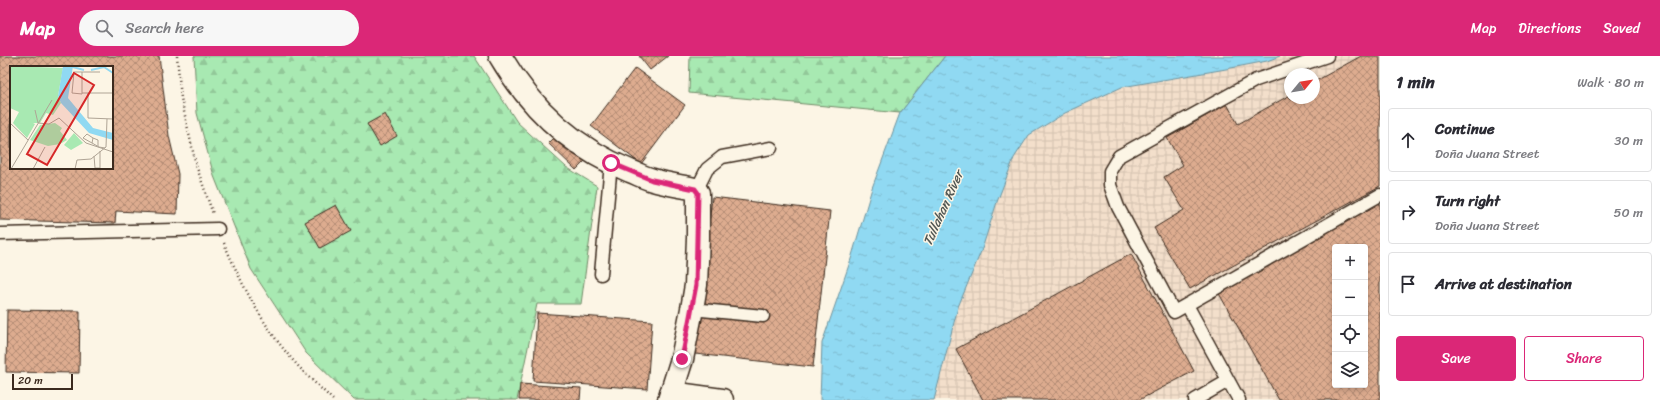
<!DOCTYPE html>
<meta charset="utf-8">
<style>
:root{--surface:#fff;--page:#f7f7f7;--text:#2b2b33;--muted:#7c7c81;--line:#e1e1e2;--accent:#db2777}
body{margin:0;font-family:Sriracha,sans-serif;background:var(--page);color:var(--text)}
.controls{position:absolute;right:12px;bottom:12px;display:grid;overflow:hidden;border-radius:4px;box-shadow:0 2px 6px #0003}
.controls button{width:36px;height:36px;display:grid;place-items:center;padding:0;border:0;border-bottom:1px solid var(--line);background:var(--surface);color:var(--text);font:20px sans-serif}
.compass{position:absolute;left:1284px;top:12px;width:36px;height:36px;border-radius:50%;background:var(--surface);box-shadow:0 2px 6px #0003;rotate:60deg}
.scale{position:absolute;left:12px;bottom:10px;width:61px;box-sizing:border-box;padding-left:4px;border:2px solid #3b2a1e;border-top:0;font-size:11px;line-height:14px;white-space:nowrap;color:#3b2a1e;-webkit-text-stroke:3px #fcf5e5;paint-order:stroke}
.stop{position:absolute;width:12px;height:12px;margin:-9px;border:3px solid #db2777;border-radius:50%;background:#fff}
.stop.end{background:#db2777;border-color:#fff;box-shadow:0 1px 4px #0008}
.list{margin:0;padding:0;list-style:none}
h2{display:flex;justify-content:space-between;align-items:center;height:52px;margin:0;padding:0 16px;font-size:17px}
h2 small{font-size:13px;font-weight:400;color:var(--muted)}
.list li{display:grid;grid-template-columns:26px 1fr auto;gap:12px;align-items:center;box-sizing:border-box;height:64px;margin:0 8px 8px;padding:0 8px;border:1px solid var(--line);border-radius:4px}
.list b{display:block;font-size:15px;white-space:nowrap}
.list p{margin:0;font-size:13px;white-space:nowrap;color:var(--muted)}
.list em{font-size:13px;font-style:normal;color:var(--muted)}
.actions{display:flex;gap:8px;padding:12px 16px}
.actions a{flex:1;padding:9px 0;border:1px solid var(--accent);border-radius:4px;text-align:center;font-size:14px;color:var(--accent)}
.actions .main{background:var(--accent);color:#fff}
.icon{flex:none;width:22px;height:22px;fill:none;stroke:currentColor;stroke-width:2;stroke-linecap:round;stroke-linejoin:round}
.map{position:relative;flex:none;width:1380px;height:344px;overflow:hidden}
header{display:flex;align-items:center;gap:24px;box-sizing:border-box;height:56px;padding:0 20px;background:var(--accent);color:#fff}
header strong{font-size:19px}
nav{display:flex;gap:22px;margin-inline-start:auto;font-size:14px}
.search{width:280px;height:36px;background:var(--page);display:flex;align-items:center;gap:10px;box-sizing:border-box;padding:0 14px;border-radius:22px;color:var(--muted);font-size:15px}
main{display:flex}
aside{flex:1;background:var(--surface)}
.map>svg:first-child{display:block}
.industrial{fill:url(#industrial-grid);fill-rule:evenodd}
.forest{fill:url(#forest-firs);stroke:#728a68}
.water{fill:url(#water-ripples);stroke:#6e939d}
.building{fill:url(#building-cross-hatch);stroke:#3b2a1e;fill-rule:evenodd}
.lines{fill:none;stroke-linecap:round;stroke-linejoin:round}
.service-casing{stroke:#3b2a1e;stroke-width:15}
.minor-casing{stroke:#3b2a1e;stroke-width:25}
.path{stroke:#3b2a1e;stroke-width:2.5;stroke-dasharray:1 3;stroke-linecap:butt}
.service{stroke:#fcf5e5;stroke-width:12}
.minor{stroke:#fcf5e5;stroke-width:22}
.route{stroke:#db2777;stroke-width:5}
.labels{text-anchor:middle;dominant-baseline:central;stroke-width:3;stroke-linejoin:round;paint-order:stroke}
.water-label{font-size:13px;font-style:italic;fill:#505653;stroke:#fcf5e5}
.inset-river{fill:none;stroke:#90d9f2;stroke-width:2}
.inset-road{fill:none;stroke:#afa495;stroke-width:1}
.view{fill:#d62828;fill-opacity:0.15;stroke:#d62828;stroke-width:2}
.inset-edge{fill:none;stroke:#3b2a1e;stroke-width:2}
</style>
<header>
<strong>Map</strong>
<div class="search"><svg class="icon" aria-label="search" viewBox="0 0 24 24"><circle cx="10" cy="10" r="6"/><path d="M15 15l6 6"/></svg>Search here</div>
<nav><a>Map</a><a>Directions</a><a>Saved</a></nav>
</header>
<main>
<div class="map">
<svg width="1380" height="344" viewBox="0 0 1380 344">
<defs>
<pattern id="industrial-grid" width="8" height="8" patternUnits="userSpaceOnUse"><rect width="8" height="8" fill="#f3dfcb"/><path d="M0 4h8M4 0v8" fill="none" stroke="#d1c0ae"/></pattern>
<pattern id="forest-firs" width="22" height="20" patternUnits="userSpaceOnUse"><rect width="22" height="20" fill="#a8e9b2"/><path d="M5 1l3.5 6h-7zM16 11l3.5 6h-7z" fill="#92c899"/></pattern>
<pattern id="water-ripples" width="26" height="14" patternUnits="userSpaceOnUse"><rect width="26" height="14" fill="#90d9f2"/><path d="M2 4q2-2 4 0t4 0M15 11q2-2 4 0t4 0" fill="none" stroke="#7dbacf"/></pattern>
<pattern id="building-cross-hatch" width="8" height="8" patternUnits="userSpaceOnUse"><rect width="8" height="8" fill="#ddac8f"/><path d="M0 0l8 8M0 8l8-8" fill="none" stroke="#b48c74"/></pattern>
</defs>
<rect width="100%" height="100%" fill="#fcf5e5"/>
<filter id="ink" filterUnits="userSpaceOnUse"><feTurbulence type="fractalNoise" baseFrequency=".025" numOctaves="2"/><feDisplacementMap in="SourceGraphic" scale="8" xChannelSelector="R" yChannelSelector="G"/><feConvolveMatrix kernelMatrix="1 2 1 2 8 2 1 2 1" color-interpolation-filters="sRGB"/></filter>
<g filter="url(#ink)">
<path class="industrial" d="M1280 0H1380V344H934L958 251 982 193 997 146 1014 102 1029 79 1065 57 1122 31 1226 13 1267 5ZM1290 18H1314V42H1290ZM1335 191H1365V329H1335Z"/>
<g class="forest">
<path d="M194 0H474L517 66 566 111 597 130 581 248H537L517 344H354L306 297 251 213 214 120 197 57Z"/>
<path d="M690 0H945L900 57 689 37Z"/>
</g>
<path class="water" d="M945 0H1280L1267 5 1226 13 1122 31 1065 57 1029 79 1014 102 997 146 982 193 958 251 934 344H820L822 287 851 203 872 132 900 57Z"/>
<g class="building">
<path d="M0 0H159L169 80 178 118 177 158 116 155 115 167 0 164ZM11 11H112V112H11Z"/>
<path d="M639 0H668L650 14Z"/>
<path d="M1361 0H1380V130L1190 233 1154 172 1184 154 1164 121 1183 109 1167 82 1227 48 1238 68 1290 39V42H1314V26Z"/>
<path d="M635 12 685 49 641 108 591 70Z"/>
<path d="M385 58 397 80 380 90 367 68Z"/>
<path d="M558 77 586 104 576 114 548 87Z"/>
<path d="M712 141 830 155 813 311 695 298Z"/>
<path d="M1380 142V344H1279L1217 234ZM1335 191H1365V329H1335Z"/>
<path d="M336 149 351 175 320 192 305 166Z"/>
<path d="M1131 198 1194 315 1139 344H983L956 293Z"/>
<path d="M7 254 80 255 79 317 6 316Z"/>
<path d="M537 257 652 265 647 333 533 325Z"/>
<path d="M520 328 581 332 580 344H519Z"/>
</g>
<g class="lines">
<defs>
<g id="service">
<path d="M1327 0 1256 24 1119 100 1110 115V129L1118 151 1174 256 1380 139"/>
<path d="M696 135 707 113 722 101 771 92"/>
<path d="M0 178 218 173"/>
<path d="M601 218 611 107"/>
<path d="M1187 249 1239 344"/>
<path d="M692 253 763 260"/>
<path d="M1195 344 1228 325"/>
</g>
<g id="minor">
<path d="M500 0C531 53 573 92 630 115 638 118 645 122 653 124 666 128 681 130 695 133L698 137V182L696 229 692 253 682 303 669 344"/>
<path d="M671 337 722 344"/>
</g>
</defs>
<use href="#service" class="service-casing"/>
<use href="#minor" class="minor-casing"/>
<g class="path">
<path d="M177 0 181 42 196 109 213 158"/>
<path d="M224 187C243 232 266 276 300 312 310 323 322 333 333 344"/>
</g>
<use href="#service" class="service"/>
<use href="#minor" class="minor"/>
</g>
</g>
<g class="lines" filter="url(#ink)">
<path class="route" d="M611 107 652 124 695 133 698 137 696 229 682 303"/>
</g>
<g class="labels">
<g class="water-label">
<text transform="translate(943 152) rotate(-66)">Tullahan River</text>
</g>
</g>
<g transform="translate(10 10)">
<rect width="103" height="103" fill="#fcf5e5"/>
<path d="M64 67 73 77 61 84 54 79Z" fill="#a8e9b2"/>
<path d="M0 0 53 2 48 30 51 37 43 49 36 47 30 57H23L25 58 17 72 3 57 9 46 0 42ZM45 57 52 62 50 65 57 74 50 78 38 80 20 74 30 59Z" fill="#a8e9b2"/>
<path d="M53 0H63L58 32 83 62 103 67V74L79 67 51 37 48 30Z" fill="#90d9f2"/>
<path class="inset-river" d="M59 0 74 4M81 4 94 1 103 7"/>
<path class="inset-road" d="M72 6V28L62 27 64 6H90M72 27H103M78 27V52L103 53M25 44 28 57 39 58 49 52 76 77 103 86M0 57 18 74M82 77 73 72 77 68 83 72M88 80V74L83 72 82 77 89 81 95 82M84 90 85 102H90M1 103 42 34M23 103 35 81M65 103 67 94 81 93 96 81 97 53M90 103V85"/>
<path class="view" d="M64 7 84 19 37 99 17 88Z"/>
<rect width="103" height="103" class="inset-edge"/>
</g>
</svg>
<div class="controls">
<button>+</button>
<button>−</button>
<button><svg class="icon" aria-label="locate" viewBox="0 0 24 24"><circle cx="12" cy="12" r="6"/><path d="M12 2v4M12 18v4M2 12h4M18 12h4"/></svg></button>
<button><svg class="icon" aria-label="layers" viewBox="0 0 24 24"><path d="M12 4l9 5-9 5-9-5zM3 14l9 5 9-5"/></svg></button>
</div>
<svg class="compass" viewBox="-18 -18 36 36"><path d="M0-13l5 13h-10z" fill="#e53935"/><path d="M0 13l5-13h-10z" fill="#7c7c81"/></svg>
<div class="scale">20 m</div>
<div class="stop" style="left:611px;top:107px"></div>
<div class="stop end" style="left:682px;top:303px"></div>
</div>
<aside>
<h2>1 min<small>Walk · 80 m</small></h2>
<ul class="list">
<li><svg class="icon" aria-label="ahead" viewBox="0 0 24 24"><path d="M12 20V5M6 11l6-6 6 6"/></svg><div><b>Continue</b><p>Doña Juana Street</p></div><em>30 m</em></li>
<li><svg class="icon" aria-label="right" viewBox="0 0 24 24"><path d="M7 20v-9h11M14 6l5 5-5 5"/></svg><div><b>Turn right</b><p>Doña Juana Street</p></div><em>50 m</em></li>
<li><svg class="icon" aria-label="arrive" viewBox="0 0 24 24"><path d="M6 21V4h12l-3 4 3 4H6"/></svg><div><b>Arrive at destination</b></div></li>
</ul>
<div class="actions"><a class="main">Save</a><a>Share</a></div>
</aside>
</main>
